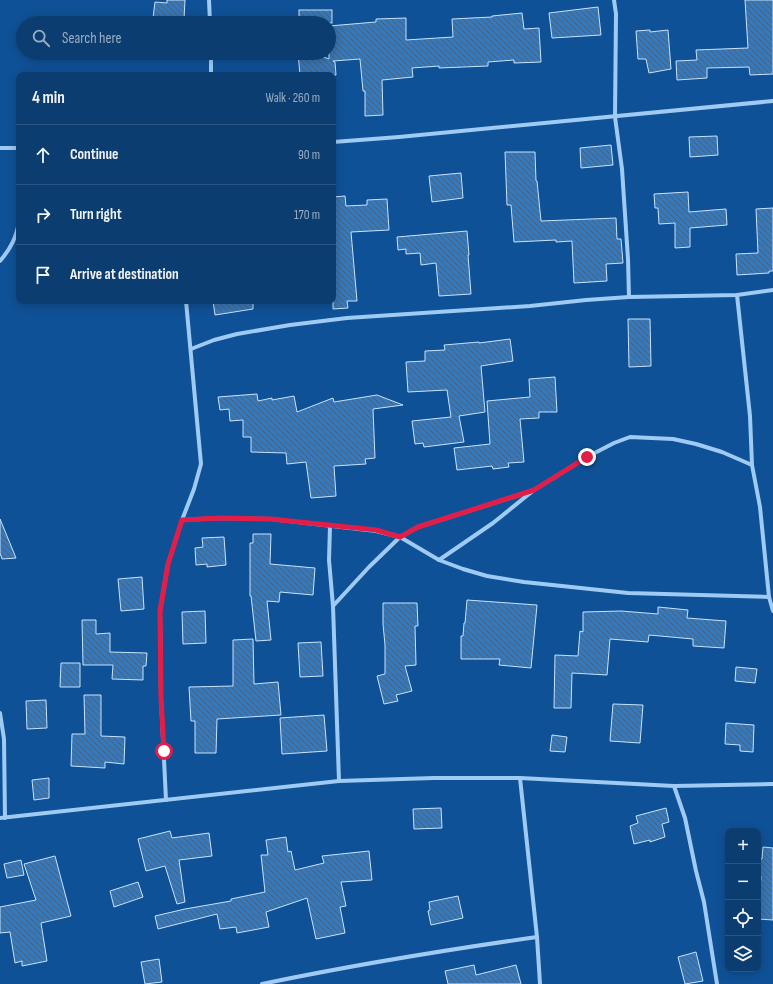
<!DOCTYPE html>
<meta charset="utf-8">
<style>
:root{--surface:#0b3d70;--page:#144475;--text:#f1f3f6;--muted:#9aaec3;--line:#2b5683}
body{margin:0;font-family:"Sofia Sans Condensed",sans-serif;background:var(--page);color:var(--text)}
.controls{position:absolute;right:12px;bottom:12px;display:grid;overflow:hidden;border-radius:8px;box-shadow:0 2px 10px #0003}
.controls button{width:36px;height:36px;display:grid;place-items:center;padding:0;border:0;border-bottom:1px solid var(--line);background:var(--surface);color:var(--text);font:20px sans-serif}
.stop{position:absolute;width:12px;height:12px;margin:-9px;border:3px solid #e11d48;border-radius:50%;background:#fff}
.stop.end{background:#e11d48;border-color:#fff;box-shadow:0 1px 4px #0008}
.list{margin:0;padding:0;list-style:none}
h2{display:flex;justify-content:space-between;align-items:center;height:52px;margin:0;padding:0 16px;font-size:17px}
h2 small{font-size:13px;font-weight:400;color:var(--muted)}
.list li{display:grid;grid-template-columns:26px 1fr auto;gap:12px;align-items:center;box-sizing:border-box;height:60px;padding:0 16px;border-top:1px solid var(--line)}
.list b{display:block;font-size:15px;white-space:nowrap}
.list em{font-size:13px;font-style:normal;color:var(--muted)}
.icon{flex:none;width:22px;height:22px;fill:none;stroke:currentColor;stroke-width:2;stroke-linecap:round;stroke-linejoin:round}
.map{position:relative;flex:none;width:773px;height:984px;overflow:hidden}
.search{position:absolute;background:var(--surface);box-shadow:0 2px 10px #0003;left:16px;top:16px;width:320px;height:44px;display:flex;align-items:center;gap:10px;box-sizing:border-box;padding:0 14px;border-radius:22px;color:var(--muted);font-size:15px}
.panel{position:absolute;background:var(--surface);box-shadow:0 2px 10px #0003;left:16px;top:72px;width:320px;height:232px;border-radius:8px}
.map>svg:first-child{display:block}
.building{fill:url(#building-back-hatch);stroke:#c7e3fe}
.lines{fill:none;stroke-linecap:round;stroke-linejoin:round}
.street{stroke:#9fcaf4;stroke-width:4}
.route{stroke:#e11d48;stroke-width:5}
</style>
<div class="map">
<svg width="773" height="984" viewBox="0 0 773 984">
<defs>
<pattern id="building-back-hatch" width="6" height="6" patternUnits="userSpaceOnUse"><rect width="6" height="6" fill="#3478bd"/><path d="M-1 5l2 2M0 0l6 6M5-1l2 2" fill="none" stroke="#406284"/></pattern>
</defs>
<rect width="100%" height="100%" fill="#0f5196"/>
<g class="building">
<path d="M167 0H185L184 19 153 18 155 2 167 3Z"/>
<path d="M745 0H773V74L750 75 749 67 707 68V78L677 80 676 61 697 60 696 50 748 48Z"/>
<path d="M598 7 601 35 552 38 549 13Z"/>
<rect x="299" y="10" width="33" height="13"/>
<path d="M522 13 524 29 539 28 541 62 514 63V60L488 62V66L439 68V66L412 68 413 77 382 80 383 115 365 116V91H363L360 59 333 61 335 62 336 75H300L298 53H313L329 59V26L376 22V19L406 18V40L453 37 452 19 492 17V16Z"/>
<path d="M650 30V32L668 30 671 69 649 73 646 59H638L636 31Z"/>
<path d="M717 136 718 155 690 157 689 137Z"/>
<path d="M611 145 613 165 581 168 580 148Z"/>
<path d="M505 152H535L536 181H537L541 221 616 218 617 239H621L623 263 606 264 607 281 574 283 572 241 556 242V240L514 242 511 205H507Z"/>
<path d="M461 173 463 198 432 202 429 176Z"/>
<path d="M688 192 689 212 726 209 727 225 690 228V247L675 248V223L659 224 658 208H655L654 194Z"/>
<path d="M345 196 346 206 367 205V200L387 199 389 230 351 232 357 301H347L348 308 333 309V197Z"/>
<path d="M773 208V271H769V273L737 275 736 254 758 253 756 209Z"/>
<path d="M467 231 469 255H468L471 294 439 296 436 263 421 265 420 253 406 254V249L398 250 397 237Z"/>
<path d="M213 301H253V309L215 315Z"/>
<path d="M628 319H650L651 366 629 367Z"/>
<path d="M510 339 513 361 481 366 485 412 459 416 464 442 424 447 423 443 415 444 412 421 451 417 447 390 408 392 406 362 425 361V351L445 350 444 345 479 342V343Z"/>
<path d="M555 377 557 412H539V418L520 419 524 462 508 463 509 467 493 469 492 466 457 470 454 448 490 444 487 401 530 397 529 379Z"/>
<path d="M257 394 258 401 272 398V400L294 396 297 412 333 398 334 402 377 395 403 405 373 409 375 458 365 459 366 464 334 466 336 496 311 498 306 462 287 464 286 453 251 452V437H243V420L230 421 229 409 220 410 218 397Z"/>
<path d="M0 519 16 558 2 559 0 553Z"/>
<path d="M253 534H271L270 564 315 568 313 595 280 592 279 602 267 601 271 640 256 641 251 596H250V543H253Z"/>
<path d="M224 537 226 565 207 567V564L196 565 195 548 203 547 202 538Z"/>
<path d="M142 577 144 609 121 611 118 579Z"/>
<path d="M467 600 537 605 531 668 499 665 500 659H461V636H463L464 623H465Z"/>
<path d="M383 603H417L418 626H415L416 665 405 666 412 691 396 695 398 701 384 704 377 676 385 674V645L383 624Z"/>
<path d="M658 607 688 610 687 618 726 621 724 648 693 646V639L649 635 648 642 610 639 607 675 572 673 571 708H554L555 655 578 656 580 631 583 632V612L621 611 658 614Z"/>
<path d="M205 611 206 643 183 644 182 612Z"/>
<path d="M82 620H96V634L110 633V652L147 653 146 666H143V680L112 679 113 665H83Z"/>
<path d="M253 639 254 684 278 682 281 715 217 719 216 753H195V721H191L189 687 233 686V640Z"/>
<path d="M321 642 323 676 300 677 298 643Z"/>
<path d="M61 663H80V687H60Z"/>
<path d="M736 667 757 669 755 683 735 681Z"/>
<path d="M84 695H101V736L125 737 124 764 105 762V768L71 766 72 734H85Z"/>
<path d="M46 700 47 728 27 729 26 701Z"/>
<path d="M613 704 643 705 640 743 610 741Z"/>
<path d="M324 715 327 751 282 754 280 718Z"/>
<path d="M726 723 754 725 753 752 740 751V745L725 744Z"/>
<path d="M552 735 567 737 565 752 550 751Z"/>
<path d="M49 778V798L34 800 32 780Z"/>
<path d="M441 808 442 828 414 829 413 809Z"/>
<path d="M666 808 669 822 662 824 665 837 650 842V840L634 844 630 826 638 823 636 816Z"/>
<path d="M170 831 172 838 209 833 212 856 179 860 185 902 177 904 165 866 146 871 138 839Z"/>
<path d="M286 837 288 852 291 851 295 870 324 863 322 856 369 851 372 880 341 882 346 906 340 907 345 933 316 939 307 898 266 912 269 927 237 933 236 927 220 929 217 914 158 929 155 916 185 909 231 901V899L265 892 261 855H268L266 840Z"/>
<path d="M763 847 773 848V920L758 919 761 876H759L760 859H762Z"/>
<path d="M55 856 71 916 41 923 47 961 22 966V961L15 963 10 932 0 933V907L36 900 24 864Z"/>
<path d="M21 860 24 875 7 878 4 864Z"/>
<path d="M138 882 143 897 114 907 110 891Z"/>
<path d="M458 896 463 918 431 925 428 911 430 910 429 902Z"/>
<path d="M696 952 703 981 685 984 678 957Z"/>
<path d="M159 959 162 982 145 984 141 962Z"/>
<path d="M474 965 476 975 516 965 521 984H448L445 971Z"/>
</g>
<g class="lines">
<g class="street">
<path d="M209 0 210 23"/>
<path d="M614 0 616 14 615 117 622 169 628 259 629 297"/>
<path d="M211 53V75"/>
<path d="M333 142 399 137 773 101"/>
<path d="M0 148H19"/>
<path d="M0 261C11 248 16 238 19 222"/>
<path d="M737 295 750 416 752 465 760 507 769 597 773 611"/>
<path d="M191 349 214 340 237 334 290 325 347 318 530 306 586 300 629 297 737 295 773 290"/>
<path d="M182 520 220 518 271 519 376 531 400 537 439 560 463 569 487 576 524 582 628 593 769 597"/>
<path d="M330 526 329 560 333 606 339 781"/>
<path d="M439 560 493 523 534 490 587 457 614 443 630 437 673 439 696 444 722 452 752 465"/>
<path d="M333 606 369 567 400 537 418 527 532 491"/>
<path d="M0 713 4 739 5 818"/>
<path d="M520 778 674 786 773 784"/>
<path d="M674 786 685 818 696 871 704 902 717 984"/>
<path d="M166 800 161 698 160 611 168 564 182 520 194 489 201 464 186 301"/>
<path d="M0 818 339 781 434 778H520L537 937 540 984"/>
<path d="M262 984C353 965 445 950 537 937"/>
</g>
</g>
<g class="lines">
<path class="route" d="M164 751 161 698 160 611 168 564 182 520 220 518 271 519 376 530 400 537 418 527 534 490 587 457"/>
</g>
</svg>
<div class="controls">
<button>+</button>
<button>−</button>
<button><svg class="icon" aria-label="locate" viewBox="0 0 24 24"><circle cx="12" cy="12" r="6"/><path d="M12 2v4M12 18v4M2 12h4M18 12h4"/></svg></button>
<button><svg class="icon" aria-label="layers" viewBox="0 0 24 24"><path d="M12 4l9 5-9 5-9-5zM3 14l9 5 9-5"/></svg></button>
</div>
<div class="stop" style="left:164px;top:751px"></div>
<div class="stop end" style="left:587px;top:457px"></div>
<div class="search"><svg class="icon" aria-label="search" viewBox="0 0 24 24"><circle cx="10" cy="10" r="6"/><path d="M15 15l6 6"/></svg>Search here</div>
<section class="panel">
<h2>4 min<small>Walk · 260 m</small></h2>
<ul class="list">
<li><svg class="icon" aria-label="ahead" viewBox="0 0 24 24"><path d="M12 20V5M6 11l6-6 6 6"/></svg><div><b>Continue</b></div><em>90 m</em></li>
<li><svg class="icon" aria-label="right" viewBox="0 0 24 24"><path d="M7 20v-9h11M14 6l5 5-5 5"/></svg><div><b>Turn right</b></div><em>170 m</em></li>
<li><svg class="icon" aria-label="arrive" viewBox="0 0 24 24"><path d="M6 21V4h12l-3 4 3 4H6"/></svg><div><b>Arrive at destination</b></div></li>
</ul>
</section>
</div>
